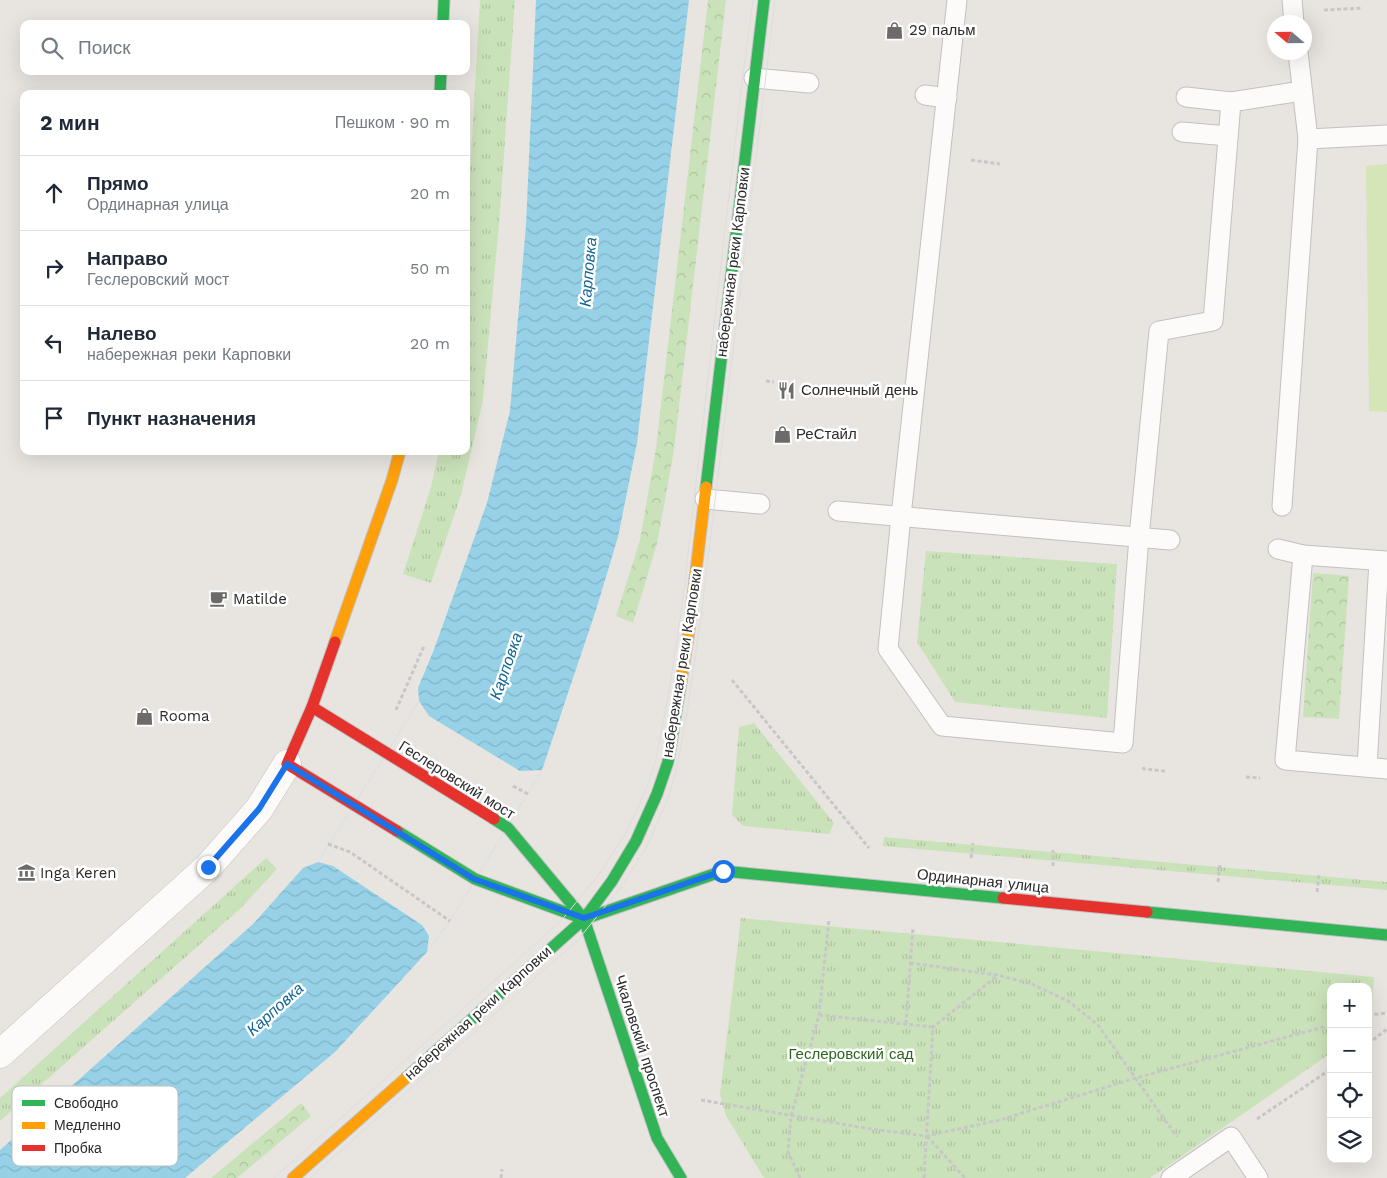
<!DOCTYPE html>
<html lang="ru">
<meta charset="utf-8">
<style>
:root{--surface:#fff;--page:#f6f6f7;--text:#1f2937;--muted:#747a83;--line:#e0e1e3}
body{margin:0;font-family:"Work Sans",sans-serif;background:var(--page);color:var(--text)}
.controls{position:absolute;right:15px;bottom:15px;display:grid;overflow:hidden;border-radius:10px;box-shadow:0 5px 20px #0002}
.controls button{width:45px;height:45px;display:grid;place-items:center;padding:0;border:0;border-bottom:1px solid var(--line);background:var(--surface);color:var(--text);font:25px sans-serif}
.compass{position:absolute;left:1267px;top:15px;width:45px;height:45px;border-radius:50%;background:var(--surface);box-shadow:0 5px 20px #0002;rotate:290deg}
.stop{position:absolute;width:15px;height:15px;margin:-11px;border:4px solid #1a73e8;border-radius:50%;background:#fff}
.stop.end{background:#1a73e8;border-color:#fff;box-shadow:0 1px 5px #0008}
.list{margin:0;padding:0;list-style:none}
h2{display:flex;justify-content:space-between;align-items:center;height:65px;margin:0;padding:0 20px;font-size:21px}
h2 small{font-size:16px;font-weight:400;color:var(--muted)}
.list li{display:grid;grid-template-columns:32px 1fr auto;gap:15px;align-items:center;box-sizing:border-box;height:75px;padding:0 20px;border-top:1px solid var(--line)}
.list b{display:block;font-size:19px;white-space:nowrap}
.list p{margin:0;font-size:16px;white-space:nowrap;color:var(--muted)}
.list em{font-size:16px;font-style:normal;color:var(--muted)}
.icon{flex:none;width:28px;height:28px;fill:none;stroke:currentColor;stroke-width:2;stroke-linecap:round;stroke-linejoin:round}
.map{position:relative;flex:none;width:1387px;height:1178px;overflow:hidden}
.search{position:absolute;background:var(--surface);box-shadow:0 5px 20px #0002;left:20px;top:20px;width:450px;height:55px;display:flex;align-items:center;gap:12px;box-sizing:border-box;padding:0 18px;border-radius:10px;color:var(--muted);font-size:19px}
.panel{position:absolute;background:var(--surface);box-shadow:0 5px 20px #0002;left:20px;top:90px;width:450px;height:365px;border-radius:10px}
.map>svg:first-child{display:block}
.grass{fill:url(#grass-tufts)}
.forest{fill:url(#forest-crowns)}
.pitch{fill:#d4e6b8}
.water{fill:url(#water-waves)}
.pier{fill:#e8e5e0}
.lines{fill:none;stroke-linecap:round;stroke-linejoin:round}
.lane-casing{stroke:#c1c1c1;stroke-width:21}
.street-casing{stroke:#c1c1c1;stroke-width:29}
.fast-casing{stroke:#c1c1c1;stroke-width:13}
.slow-casing{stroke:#c1c1c1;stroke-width:13}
.jam-casing{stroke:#c1c1c1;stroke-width:13}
.path{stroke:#c8c7c7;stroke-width:3;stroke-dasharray:4 2.5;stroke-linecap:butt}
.lane{stroke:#fcfbfa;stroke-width:19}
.street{stroke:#fcfbfa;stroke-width:28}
.fast{stroke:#30b455;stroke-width:11}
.slow{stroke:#ff9f0a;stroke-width:11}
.jam{stroke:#e5322d;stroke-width:11}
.tram{stroke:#deddde;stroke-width:1}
.route{stroke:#1a73e8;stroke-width:6}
.labels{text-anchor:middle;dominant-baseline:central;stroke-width:5;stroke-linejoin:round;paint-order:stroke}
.poi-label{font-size:15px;fill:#2a2a2a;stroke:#fff;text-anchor:start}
.street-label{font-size:15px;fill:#2a2a2a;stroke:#fff}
.park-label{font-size:15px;fill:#2a651d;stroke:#fff}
.water-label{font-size:16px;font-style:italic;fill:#126696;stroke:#fff}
.key{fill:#fff;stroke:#bfbfbf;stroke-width:1}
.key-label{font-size:14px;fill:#2a2a2a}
</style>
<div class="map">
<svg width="1387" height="1178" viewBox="0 0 1387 1178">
<defs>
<pattern id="grass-tufts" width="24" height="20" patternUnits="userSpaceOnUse" patternTransform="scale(1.25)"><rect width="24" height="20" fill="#cae2ba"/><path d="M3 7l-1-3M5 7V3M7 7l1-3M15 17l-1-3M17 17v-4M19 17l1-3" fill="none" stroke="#aec2a0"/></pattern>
<pattern id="forest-crowns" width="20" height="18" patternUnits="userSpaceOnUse" patternTransform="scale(1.25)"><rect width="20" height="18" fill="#cae2ba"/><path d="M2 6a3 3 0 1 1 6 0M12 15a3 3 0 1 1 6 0" fill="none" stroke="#aec2a0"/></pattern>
<pattern id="water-waves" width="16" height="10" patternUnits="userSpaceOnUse" patternTransform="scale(1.25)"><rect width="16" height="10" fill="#96d1e7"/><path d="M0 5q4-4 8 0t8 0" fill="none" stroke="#81b4c6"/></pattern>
</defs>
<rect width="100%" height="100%" fill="#e8e5e0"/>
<g class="grass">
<path d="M480 0H515L499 224 483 400 461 495 431 583 403 574 431 487 439 451H466V243Z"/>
<path d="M926 551 1117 564 1107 718 955 702 917 642Z"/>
<path d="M754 723 834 823 829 834 743 826 732 815 739 727Z"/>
<path d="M884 837 1387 882V890L883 846Z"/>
<path d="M266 858 277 869 241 908 0 1121V1098Z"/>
<path d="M741 918 1374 977 1371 1026 1368 1028V987H1331V1053L1150 1178H764L726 1116 720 1094Z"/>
</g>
<g class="forest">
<path d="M708 0H726L674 450 657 544 633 623 616 616 640 540 656 448Z"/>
<path d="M1313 573 1349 576 1339 719 1303 717Z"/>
<path d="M301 1103 311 1116 237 1178H211Z"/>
</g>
<path class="pitch" d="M1387 164V412L1369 411 1366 166Z"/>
<path class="water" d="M536 0H689L637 443 618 537 596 610 542 770 450 921 427 952 335 1052 185 1178H0V1150L253 924 303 868 318 862 419 701 418 688 433 652 487 503 510 411 526 225Z"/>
<path class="pier" d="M419 701 429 716 520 771 542 770 450 921 427 952 429 936 422 925 333 866 318 862Z"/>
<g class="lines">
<defs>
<g id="lane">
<path d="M957 0 901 516 888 649 942 726 1123 743 1139 537 1159 331 1213 321 1231 102 1302 91"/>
<path d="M1292 0 1294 22"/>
<path d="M1298 52 1308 139 1387 135"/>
<path d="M754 78 809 83"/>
<path d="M925 95 947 98"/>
<path d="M1186 97 1231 102"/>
<path d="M1182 132 1228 136"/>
<path d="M705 499 760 504"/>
<path d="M1282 506 1308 139"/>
<path d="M838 511 1170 540"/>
<path d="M1278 549 1303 555 1387 561"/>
<path d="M1303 555 1285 760 1387 769"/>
<path d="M1367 767 1379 561"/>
<path d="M1171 1178 1231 1137 1258 1178"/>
</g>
<path id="street" d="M0 1054 208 867 259 809 287 764"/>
<g id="fast">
<path d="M443 24 444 0"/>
<path d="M440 94 441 71"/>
<path d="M706 487 764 0"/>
<path d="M494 819 508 828 584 919 657 1138 681 1178"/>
<path d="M397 831 475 879 584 919"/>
<path d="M1147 912 1387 935"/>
<path d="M584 919 723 871 1003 898"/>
<path d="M407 1077 584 919 612 881 636 841 657 794 668 762 681 682"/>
</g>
<g id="slow">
<path d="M335 642 392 480 400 451"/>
<path d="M681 682 688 638 706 487"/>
<path d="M293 1178 407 1077"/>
</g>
<g id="jam">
<path d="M335 642 312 707 287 764 397 831"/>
<path d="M312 707 494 819"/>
<path d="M1003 898 1147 912"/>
</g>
</defs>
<use href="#lane" class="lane-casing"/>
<use href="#street" class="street-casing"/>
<use href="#fast" class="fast-casing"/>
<use href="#slow" class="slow-casing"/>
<use href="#jam" class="jam-casing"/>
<g class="path">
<path d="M1324 10 1363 8"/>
<path d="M971 160 1000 164"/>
<path d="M766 381 774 382"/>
<path d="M732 680 869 848"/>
<path d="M396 710 424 646"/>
<path d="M1143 767 1144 769 1165 771"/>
<path d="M1246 777 1260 778"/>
<path d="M513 786 528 794"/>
<path d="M328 844 350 852 450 921"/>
<path d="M971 858 973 843"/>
<path d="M1053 866V850"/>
<path d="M1218 882 1220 864"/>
<path d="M1317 892 1319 873"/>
<path d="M910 963 997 975 1032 984 1068 1001 1098 1025 1177 1137"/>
<path d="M819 1015 933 1027"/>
<path d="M1368 1015 1387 1013"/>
<path d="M906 1024 913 927"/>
<path d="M1368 1044 1387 1029"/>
<path d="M701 1100 871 1129 926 1136 1000 1120 1136 1078 1331 1025"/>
<path d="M1257 1119 1331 1069"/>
<path d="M927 1136 965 1178"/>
<path d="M501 1178 502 1169"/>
<path d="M800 1178 788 1152 791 1116 819 1015 829 919"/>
<path d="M924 1178 933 1027 997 976"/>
</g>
<use href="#lane" class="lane"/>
<use href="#street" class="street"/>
<use href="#fast" class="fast"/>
<use href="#slow" class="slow"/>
<use href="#jam" class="jam"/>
<g class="tram">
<path d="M274 1178 561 921 600 873 626 833 645 792 656 759 667 703 681 614 742 82 753 0"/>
<path d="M310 1178 577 941 621 887 646 848 669 796 678 763 688 706 701 617 775 0"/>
</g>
</g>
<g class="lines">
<path class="route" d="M208 867 259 809 287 764 474 879 584 918 723 871"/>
</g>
<defs>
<symbol id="shop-bare" viewBox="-9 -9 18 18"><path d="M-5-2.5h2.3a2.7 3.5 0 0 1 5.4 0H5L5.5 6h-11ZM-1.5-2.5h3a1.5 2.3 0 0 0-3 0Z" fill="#6c6b6a" stroke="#fff" stroke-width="2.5" paint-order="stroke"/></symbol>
<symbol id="restaurant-bare" viewBox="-9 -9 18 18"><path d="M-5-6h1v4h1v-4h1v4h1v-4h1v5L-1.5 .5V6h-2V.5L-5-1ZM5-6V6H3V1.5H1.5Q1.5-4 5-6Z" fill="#6c6b6a" stroke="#fff" stroke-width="2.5" paint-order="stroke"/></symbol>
<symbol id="cafe-bare" viewBox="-9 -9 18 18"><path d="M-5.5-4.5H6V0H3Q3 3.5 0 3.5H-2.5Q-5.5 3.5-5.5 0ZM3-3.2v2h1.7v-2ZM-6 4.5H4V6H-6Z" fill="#6c6b6a" stroke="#fff" stroke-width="2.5" paint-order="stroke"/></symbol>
<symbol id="museum-bare" viewBox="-9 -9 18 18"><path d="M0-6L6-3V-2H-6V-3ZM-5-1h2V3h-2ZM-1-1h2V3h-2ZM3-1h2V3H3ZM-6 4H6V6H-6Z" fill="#6c6b6a" stroke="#fff" stroke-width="2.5" paint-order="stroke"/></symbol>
</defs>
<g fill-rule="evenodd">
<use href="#shop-bare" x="882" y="18" width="25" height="25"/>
<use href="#restaurant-bare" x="774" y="378" width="25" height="25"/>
<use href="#shop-bare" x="770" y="422" width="25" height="25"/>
<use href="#cafe-bare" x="206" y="586" width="25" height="25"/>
<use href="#shop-bare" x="132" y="704" width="25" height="25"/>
<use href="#museum-bare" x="14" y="860" width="25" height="25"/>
</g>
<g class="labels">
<g class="poi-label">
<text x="909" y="30">29 пальм</text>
<text x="801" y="390">Солнечный день</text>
<text x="796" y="434">РеСтайл</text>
<text x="233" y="599">Matilde</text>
<text x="159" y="716">Rooma</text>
<text x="40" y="873">Inga Keren</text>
</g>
<g class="street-label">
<text transform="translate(733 262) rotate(-83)">набережная реки Карповки</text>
<text transform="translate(682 663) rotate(-81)">набережная реки Карповки</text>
<text transform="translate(457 780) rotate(32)">Геслеровский мост</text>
<text transform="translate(983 881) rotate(6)">Ординарная улица</text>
<text transform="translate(478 1013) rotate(-42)">набережная реки Карповки</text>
<text transform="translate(642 1046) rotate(72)">Чкаловский проспект</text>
</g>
<g class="park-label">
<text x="851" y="1054">Геслеровский сад</text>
</g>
<g class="water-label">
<text transform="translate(588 272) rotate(-85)">Карповка</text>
<text transform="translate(506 666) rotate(-71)">Карповка</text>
<text transform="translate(275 1009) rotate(-42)">Карповка</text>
</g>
</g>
<rect x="12" y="1086" width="166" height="80" rx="8" class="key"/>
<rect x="22" y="1100" width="23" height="6" fill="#30b455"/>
<rect x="22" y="1122" width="23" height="7" fill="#ff9f0a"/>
<rect x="22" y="1145" width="23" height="6" fill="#e5322d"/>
<g class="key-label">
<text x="54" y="1108">Свободно</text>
<text x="54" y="1130">Медленно</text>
<text x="54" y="1153">Пробка</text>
</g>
</svg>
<div class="controls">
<button>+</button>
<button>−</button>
<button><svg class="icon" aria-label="locate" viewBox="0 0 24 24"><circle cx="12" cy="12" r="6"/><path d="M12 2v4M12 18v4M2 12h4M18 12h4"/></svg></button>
<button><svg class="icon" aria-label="layers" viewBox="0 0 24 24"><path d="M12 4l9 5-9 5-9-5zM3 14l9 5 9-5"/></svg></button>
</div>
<svg class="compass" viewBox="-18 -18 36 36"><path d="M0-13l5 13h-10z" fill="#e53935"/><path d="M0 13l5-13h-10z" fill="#747a83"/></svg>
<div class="stop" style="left:723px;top:871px"></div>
<div class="stop end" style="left:208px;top:867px"></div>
<div class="search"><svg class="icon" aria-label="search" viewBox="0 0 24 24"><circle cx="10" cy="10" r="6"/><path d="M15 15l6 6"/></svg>Поиск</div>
<section class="panel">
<h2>2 мин<small>Пешком · 90 m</small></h2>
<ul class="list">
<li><svg class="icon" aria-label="ahead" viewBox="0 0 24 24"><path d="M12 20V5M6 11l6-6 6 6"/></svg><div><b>Прямо</b><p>Ординарная улица</p></div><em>20 m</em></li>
<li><svg class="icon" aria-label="right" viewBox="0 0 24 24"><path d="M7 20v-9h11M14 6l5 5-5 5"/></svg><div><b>Направо</b><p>Геслеровский мост</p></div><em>50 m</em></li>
<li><svg class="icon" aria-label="left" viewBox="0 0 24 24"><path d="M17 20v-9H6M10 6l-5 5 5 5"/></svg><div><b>Налево</b><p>набережная реки Карповки</p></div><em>20 m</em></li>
<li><svg class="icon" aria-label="arrive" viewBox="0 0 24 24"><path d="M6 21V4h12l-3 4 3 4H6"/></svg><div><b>Пункт назначения</b></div></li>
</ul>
</section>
</div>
